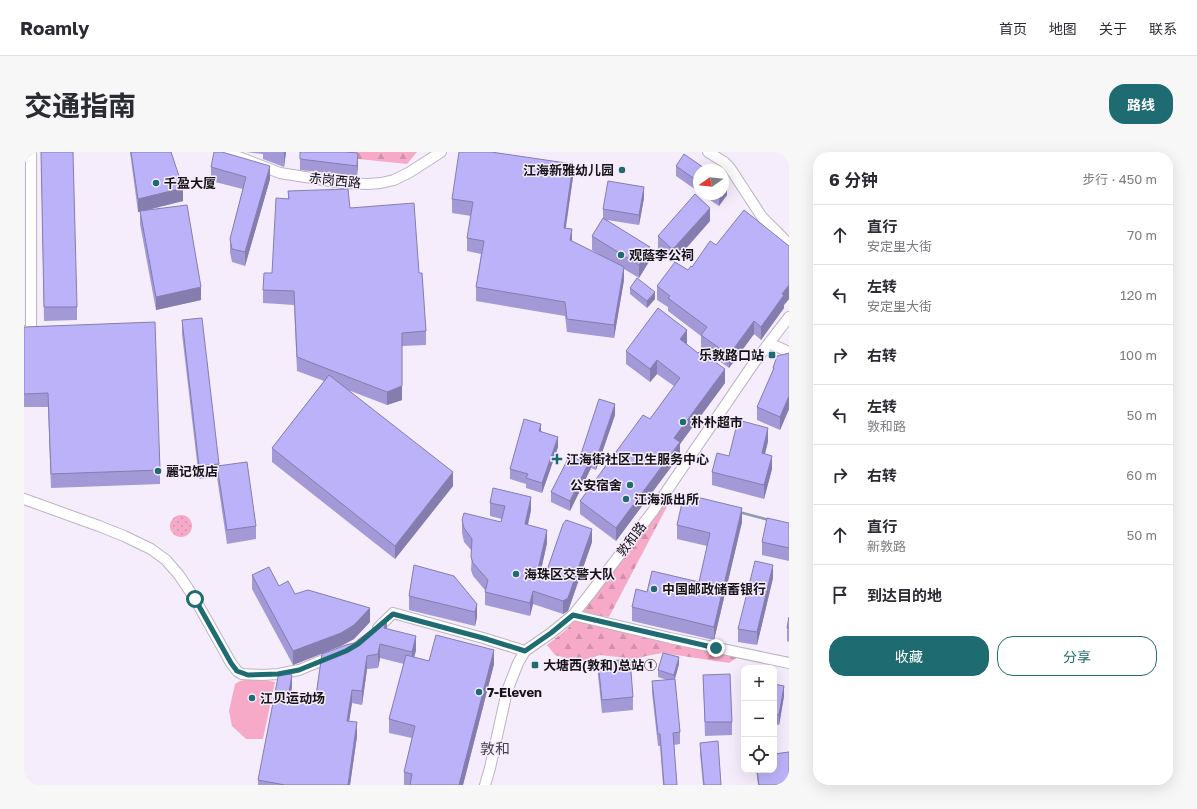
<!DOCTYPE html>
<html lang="zh">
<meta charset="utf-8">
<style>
:root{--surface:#fff;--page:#f7f7f7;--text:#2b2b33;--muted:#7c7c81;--line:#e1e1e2;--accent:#1f6b72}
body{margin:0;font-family:"Golos Text","Noto Sans SC",sans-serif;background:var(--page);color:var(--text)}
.controls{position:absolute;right:12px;bottom:12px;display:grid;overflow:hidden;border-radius:8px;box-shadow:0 4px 16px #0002}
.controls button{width:36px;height:36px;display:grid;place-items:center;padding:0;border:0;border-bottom:1px solid var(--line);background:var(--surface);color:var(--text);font:20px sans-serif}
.compass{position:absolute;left:669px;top:12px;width:36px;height:36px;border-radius:50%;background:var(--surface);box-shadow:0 4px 16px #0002;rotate:256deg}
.stop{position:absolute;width:12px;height:12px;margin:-9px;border:3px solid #1f6b72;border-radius:50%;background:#fff}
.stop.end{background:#1f6b72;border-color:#fff;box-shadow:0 1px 4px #0008}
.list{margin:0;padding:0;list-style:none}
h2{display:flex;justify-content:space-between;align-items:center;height:52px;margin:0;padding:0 16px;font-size:17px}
h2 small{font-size:13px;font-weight:400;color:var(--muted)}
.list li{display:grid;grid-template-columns:26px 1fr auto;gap:12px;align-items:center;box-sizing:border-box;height:60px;padding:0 16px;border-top:1px solid var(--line)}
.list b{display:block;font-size:15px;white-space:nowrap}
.list p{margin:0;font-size:13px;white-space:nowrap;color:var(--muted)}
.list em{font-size:13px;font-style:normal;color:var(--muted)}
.actions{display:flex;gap:8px;padding:12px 16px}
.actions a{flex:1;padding:9px 0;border:1px solid var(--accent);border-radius:16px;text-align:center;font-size:14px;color:var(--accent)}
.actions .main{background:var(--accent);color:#fff}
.icon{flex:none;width:22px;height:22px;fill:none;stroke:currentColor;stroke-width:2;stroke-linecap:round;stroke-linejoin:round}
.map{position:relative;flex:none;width:765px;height:633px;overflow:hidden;border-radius:16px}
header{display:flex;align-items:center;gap:24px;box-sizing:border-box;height:56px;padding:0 20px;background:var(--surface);border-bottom:1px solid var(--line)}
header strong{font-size:19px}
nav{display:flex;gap:22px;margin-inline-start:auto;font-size:14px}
.intro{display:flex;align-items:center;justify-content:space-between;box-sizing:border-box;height:96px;padding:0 24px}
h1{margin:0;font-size:28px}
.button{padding:10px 18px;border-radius:16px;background:var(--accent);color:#fff;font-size:14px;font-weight:700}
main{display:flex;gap:24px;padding:0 24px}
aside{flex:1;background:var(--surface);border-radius:16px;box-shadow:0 4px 16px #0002}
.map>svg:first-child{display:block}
.grass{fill:url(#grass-dots)}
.forest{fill:url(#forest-firs)}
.garden{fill:#f6aac7}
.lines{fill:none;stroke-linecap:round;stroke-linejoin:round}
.stream{stroke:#929ab3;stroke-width:2.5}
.minor-casing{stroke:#bdb4c3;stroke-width:12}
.minor{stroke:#fff;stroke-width:10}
.wall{fill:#a299d6}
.shaded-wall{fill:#847dae}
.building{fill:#bcb2f9;stroke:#847dae}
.route{stroke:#1f6b72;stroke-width:5}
.poi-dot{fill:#1f6b72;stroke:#f6edfc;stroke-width:1.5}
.labels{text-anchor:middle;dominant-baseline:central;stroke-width:3;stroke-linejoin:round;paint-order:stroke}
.poi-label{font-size:13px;font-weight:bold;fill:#161318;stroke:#f6edfc;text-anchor:start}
.street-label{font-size:13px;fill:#161318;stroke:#f6edfc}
.quarter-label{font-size:15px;fill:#4b4350;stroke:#f6edfc}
</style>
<header>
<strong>Roamly</strong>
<nav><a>首页</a><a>地图</a><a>关于</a><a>联系</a></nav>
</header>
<div class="intro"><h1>交通指南</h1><a class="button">路线</a></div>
<main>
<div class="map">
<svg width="765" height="633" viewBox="0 0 765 633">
<defs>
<pattern id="grass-dots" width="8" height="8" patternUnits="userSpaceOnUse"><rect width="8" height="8" fill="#f6aac7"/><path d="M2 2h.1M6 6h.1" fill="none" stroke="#d291aa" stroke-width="1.8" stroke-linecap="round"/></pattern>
<pattern id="forest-firs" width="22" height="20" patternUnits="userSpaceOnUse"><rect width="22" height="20" fill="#f6aac7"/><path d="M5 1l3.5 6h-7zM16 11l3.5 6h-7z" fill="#d291aa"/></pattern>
</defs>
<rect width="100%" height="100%" fill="#f6edfc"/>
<circle class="grass" cx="157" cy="374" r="11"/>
<g class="forest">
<path d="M276 0H393L383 12 276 1Z"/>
<path d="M648 345 585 465 561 462 559 457 632 359Z"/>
<path d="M551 468 572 474 714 505 705 511 639 501 622 504 612 507 576 503 556 510 531 503 523 493 543 477Z"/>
</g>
<path class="garden" d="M229 526 251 530 239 587H222L208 574 205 559 211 532 216 529Z"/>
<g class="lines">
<path class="stream" d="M715 360 745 368"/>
<defs>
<g id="minor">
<path d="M202 0 256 21 319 31 344 32 357 31 370 28 386 20 417 0"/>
<path d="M684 0 700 10 706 16 738 65 765 92"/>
<path d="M0 179H7V0"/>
<path d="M745 191 765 200"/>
<path d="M0 347 75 374 100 384 127 397 142 408 155 423 171 447 207 511 213 519 218 522 238 523 254 522 275 518 309 504"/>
<path d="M549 463 646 486 765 511"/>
<path d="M354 476 369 461 459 486 501 499"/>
<path d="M461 633 466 616 483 539 494 511 501 499 527 481 549 463 565 443 629 359 732 208 765 165"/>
</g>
</defs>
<use href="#minor" class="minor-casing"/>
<use href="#minor" class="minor"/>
</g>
<g class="wall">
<path d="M17 0 53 155V168L20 169Z"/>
<path d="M106 0H147L159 49 124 58 177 148 132 158 116 72V60H114Z"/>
<path d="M222 0H262L260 15 239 7V2Z"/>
<path d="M276 7 334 12 333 24 276 18Z"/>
<path d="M652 14 675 18V40L652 24Z"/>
<path d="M187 15 246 27 221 114 208 110 206 100V87L219 37 187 29Z"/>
<path d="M549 25 541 76 548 89 578 104 568 98V84L579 67V57L620 46 615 73 583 68 626 108 615 126 600 117V128L590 186 543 180 541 164 452 149V135L457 102 443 99V86L447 64 428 61V47Z"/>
<path d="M264 39 326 56 395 121 402 179V193L378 194V248L363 253 324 238 429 334 371 407 248 310V296L300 229 273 219 270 153 239 151V138L248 121 264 47Z"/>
<path d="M677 42H699L703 43 695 54Z"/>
<path d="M686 69 650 110H647L634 98V84Z"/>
<path d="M692 93 765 94V147L760 153V156L737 188 730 182 705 216 677 196V184L644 159V155L633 148V134L664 118Z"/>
<path d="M606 136 631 147 623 156 606 142Z"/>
<path d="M158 168 195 312V314L232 374V387L203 392 193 325 175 327 158 182Z"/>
<path d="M0 175 136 318V332L27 336 24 255H0Z"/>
<path d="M663 191V192L701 231 656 292V303L592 389 556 362V349L626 267 650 234 633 222 626 230 602 212V199Z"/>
<path d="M765 201V257L756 278 733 268V255L749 219V216Z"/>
<path d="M591 263 572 318 567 316 546 359 527 350V340L555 308Z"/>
<path d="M517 279 534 295 518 341 502 336V332L486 327V317Z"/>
<path d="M744 289 741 302 748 317 740 347 688 333V320L705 304Z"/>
<path d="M466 351 507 358 504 373 523 391 516 423 521 424 568 390 544 459 539 462 509 452 506 464 461 453V438L449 424 447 418 448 399 440 390 438 381V368L477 370 478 367 466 364Z"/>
<path d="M718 370 690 488 608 469V455L623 440 675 430 683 394 653 387V373Z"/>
<path d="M765 371V409L738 403V390Z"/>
<path d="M228 423 255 434 271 442 346 470 330 487 317 494 269 513 228 437Z"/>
<path d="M749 426 733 493 714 490V477Z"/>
<path d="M385 444 453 452V465L451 474 385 458Z"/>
<path d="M765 465V490L763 489V476Z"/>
<path d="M363 477 392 498 390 505 405 509 470 512 439 633H380V620L388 586 365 581V567L380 512 356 506 354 516 343 517 338 553 328 551 325 569 333 584 326 633H234V628L268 536 266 545 291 550Z"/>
<path d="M574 510 609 545V558L578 561 574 523Z"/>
<path d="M655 512 651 527 656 580V592L650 593 653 633H639L636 594H634L628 541V529L643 528 634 525V518Z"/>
<path d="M679 523 708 570V583L681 584Z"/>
<path d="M750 532 760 544 755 573 750 572Z"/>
<path d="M676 591 697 633H679L676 601Z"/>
<path d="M732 618H750L765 633H734Z"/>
</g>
<g class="shaded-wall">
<path d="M260 0H262L260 15Z"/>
<path d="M334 1V12L333 24V14Z"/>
<path d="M549 12V25L540 89V76Z"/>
<path d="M246 14V27L221 114V100Z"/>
<path d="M703 33V43L695 54V44L696 42H699V38Z"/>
<path d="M620 35V46L615 73V63Z"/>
<path d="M159 36V49L114 60V47Z"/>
<path d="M686 56V69L650 110V96Z"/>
<path d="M548 77V91L546 88Z"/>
<path d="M626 95V108L615 126V113Z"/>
<path d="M600 115V128L590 186V173Z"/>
<path d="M765 133V147L760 153V156L737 188V175L758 142Z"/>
<path d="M177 135V148L132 158V145Z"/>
<path d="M631 140V147L623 156V149Z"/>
<path d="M730 169V182L705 216V203Z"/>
<path d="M663 178V191L656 201V187Z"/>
<path d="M378 181V248L363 253V240Z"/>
<path d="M633 208V222L626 230V217Z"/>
<path d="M701 217V231L656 292V303L592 389V376L650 286Z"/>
<path d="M765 244V257L756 278V265Z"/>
<path d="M591 252V263L572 318V308Z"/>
<path d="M517 272V282L515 279Z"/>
<path d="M744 276V289L738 314V301Z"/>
<path d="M534 285V295L518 341V331Z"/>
<path d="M748 304V317L740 347V333Z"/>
<path d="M567 306V316L546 359V349Z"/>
<path d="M429 320V334L371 407V394Z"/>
<path d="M507 345V358L501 385V372Z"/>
<path d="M718 356V370L690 488V475Z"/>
<path d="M568 377V390L544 459 539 462V449Z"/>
<path d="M523 378V391L513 435V422Z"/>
<path d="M749 413V426L733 493V480Z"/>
<path d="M509 439V452L506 464V451Z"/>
<path d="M453 452V465L451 474V460Z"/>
<path d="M346 456V470L330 487 317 494 269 513V499Z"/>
<path d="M363 466V479L360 476Z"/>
<path d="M392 484V498L388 514V500Z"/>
<path d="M356 492V506L354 516V502Z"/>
<path d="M470 498V512L439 633H435Z"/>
<path d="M343 504V517L338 553V539Z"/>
<path d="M655 505V512L650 529V523Z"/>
<path d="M268 523V536L264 558V545Z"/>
<path d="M760 534V544L755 573V563Z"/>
<path d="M328 538V551L323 582V569Z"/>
<path d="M333 570V584L326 633H324Z"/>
</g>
<g class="building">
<path d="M17 0H49L53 155H20Z"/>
<path d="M107 0H147L159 36 114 47Z"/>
<path d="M190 0H198L246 14 221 100 208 97 206 87 222 25 187 15Z"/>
<path d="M276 0H321L334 1 333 14 276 7Z"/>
<path d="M435 0H467L549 12 540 76 548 77 546 88 600 115 590 173 543 167 541 150 452 135 460 89 443 86 449 50 428 47Z"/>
<path d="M660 2 683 18H675V30L652 14Z"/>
<path d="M584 29 620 35 615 63 579 57Z"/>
<path d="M699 30 703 33 699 38Z"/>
<path d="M324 37 326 56 390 51 395 121H398L402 179 378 181V234L363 240 273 205 270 139 239 138 240 121H248L252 46 265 47 264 39Z"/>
<path d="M671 42 686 56 650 96H647L634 84Z"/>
<path d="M692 42H696L695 44Z"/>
<path d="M163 53 177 135 132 145 116 59Z"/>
<path d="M720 58 765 94V133L758 142 760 143 737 175 730 169 705 203 677 183 683 175 644 146 646 144 633 134 651 110 664 118 667 114 668 115 686 89 692 93Z"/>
<path d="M579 66 626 95 615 113 568 84Z"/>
<path d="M613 126 631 140 623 149 606 136Z"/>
<path d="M634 156 663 178 656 187 674 201 676 199 701 217 650 286 656 290 592 376 556 349 619 263 626 267 656 226 633 208 626 217 602 199Z"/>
<path d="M178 166 195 312 175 314 158 168Z"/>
<path d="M131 170 136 318 27 322 24 241 0 242V175Z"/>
<path d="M765 201V244L756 265 733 255 750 216H749L753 204Z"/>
<path d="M305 223 429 320 371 394 248 296Z"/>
<path d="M575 247 591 252 572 308 567 306 546 349 527 340 546 303 555 308Z"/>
<path d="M500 267 517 272 515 279 534 285 518 331 502 326 504 322 486 317Z"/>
<path d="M714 268 744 276 738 301 748 304 740 333 688 320 693 301 705 304Z"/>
<path d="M223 310 232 374 203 378 193 314Z"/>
<path d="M469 336 507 345 501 372 523 378 513 422 521 424 539 372 542 368 568 377 544 446 539 449 509 439 506 451 461 440 464 428 449 411 447 405 448 387 440 376 438 368 440 361 477 370 481 354 466 351Z"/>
<path d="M660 342 718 356 690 475 608 455 612 437 623 440 628 419 675 430 686 381 653 373Z"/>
<path d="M743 366 765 371V396L738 390Z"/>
<path d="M731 409 749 413 733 480 714 477Z"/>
<path d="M390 413 430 424 453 452 451 460 385 444Z"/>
<path d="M245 415 255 434 264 429 271 442 284 438 346 456 330 473 317 481 269 499 228 423Z"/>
<path d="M765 465V476H763Z"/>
<path d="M363 466 360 476 392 484 388 500 356 492 354 502 343 504 338 539 328 538 323 569 333 570 324 633H261L234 628 255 520 268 523 264 545 291 550 298 502 322 493 330 491Z"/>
<path d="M412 483 470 498 435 633H386L388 622 380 620 391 574 365 567 382 503 405 509Z"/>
<path d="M639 501 655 505 650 523 634 518Z"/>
<path d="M606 507 609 545 578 548 574 510Z"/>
<path d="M706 522 708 570H681L679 523Z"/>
<path d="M651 527 656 580 649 581 653 633H640L636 582H634L628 529Z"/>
<path d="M750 532 760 534 755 563 750 562Z"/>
<path d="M694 589 697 633H680L676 591Z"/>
<path d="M765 600V633H735L733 618H750V602Z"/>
</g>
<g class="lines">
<path class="route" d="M171 447 207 511 213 519 224 523 254 522 275 518 322 499 334 492 369 462 459 486 501 499 527 481 549 463 692 496"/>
</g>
<g class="poi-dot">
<circle cx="598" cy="18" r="4"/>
<circle cx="132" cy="31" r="4"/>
<circle cx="597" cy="103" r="4"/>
<rect x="744" y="199" width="8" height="8" rx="2"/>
<circle cx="659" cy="270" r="4"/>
<path d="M531 301h4v4h4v4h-4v4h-4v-4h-4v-4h4z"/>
<circle cx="134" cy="319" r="4"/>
<circle cx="606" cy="333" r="4"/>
<circle cx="602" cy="347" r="4"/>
<circle cx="492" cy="422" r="4"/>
<circle cx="630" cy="437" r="4"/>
<rect x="507" y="509" width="8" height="8" rx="2"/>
<circle cx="455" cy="540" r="4"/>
<circle cx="228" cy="546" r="4"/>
</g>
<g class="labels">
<g class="poi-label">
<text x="590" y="18" text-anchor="end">江海新雅幼儿园</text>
<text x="140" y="31">千盈大厦</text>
<text x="605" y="103">观蔭李公祠</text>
<text x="740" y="203" text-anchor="end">乐敦路口站</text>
<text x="667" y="270">朴朴超市</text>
<text x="542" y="307">江海街社区卫生服务中心</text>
<text x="142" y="319">麗记饭店</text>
<text x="598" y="333" text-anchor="end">公安宿舍</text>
<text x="610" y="347">江海派出所</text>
<text x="500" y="422">海珠区交警大队</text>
<text x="638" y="437">中国邮政储蓄银行</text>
<text x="519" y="513">大塘西(敦和)总站①</text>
<text x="463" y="540">7-Eleven</text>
<text x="236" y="546">江贝运动场</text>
</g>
<g class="street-label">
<text transform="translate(311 28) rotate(6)">赤岗西路</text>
<text transform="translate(607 387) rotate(-53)">敦和路</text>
</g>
<g class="quarter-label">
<text x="471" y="596">敦和</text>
</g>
</g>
</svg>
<div class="controls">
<button>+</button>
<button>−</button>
<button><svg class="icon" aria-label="locate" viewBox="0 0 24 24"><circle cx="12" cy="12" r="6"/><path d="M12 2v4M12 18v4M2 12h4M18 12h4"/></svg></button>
</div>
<svg class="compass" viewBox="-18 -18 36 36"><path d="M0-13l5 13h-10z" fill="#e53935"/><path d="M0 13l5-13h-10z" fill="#7c7c81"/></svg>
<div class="stop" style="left:171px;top:447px"></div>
<div class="stop end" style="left:692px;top:496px"></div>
</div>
<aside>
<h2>6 分钟<small>步行 · 450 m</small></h2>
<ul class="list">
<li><svg class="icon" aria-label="ahead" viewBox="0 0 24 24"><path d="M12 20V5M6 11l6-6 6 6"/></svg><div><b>直行</b><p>安定里大街</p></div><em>70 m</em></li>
<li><svg class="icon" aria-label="left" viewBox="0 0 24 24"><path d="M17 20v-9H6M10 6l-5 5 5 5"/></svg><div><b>左转</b><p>安定里大街</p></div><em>120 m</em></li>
<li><svg class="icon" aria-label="right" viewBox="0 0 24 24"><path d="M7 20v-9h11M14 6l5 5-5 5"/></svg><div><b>右转</b></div><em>100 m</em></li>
<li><svg class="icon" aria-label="left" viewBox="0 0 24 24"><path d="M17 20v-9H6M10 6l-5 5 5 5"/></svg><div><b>左转</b><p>敦和路</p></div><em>50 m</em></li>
<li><svg class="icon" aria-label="right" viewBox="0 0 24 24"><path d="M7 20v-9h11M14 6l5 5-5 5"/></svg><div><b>右转</b></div><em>60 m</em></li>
<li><svg class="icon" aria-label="ahead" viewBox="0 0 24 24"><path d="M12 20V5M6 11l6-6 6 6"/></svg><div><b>直行</b><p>新敦路</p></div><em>50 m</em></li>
<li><svg class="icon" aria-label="arrive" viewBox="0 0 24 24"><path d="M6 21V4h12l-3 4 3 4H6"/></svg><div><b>到达目的地</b></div></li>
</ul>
<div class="actions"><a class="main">收藏</a><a>分享</a></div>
</aside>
</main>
